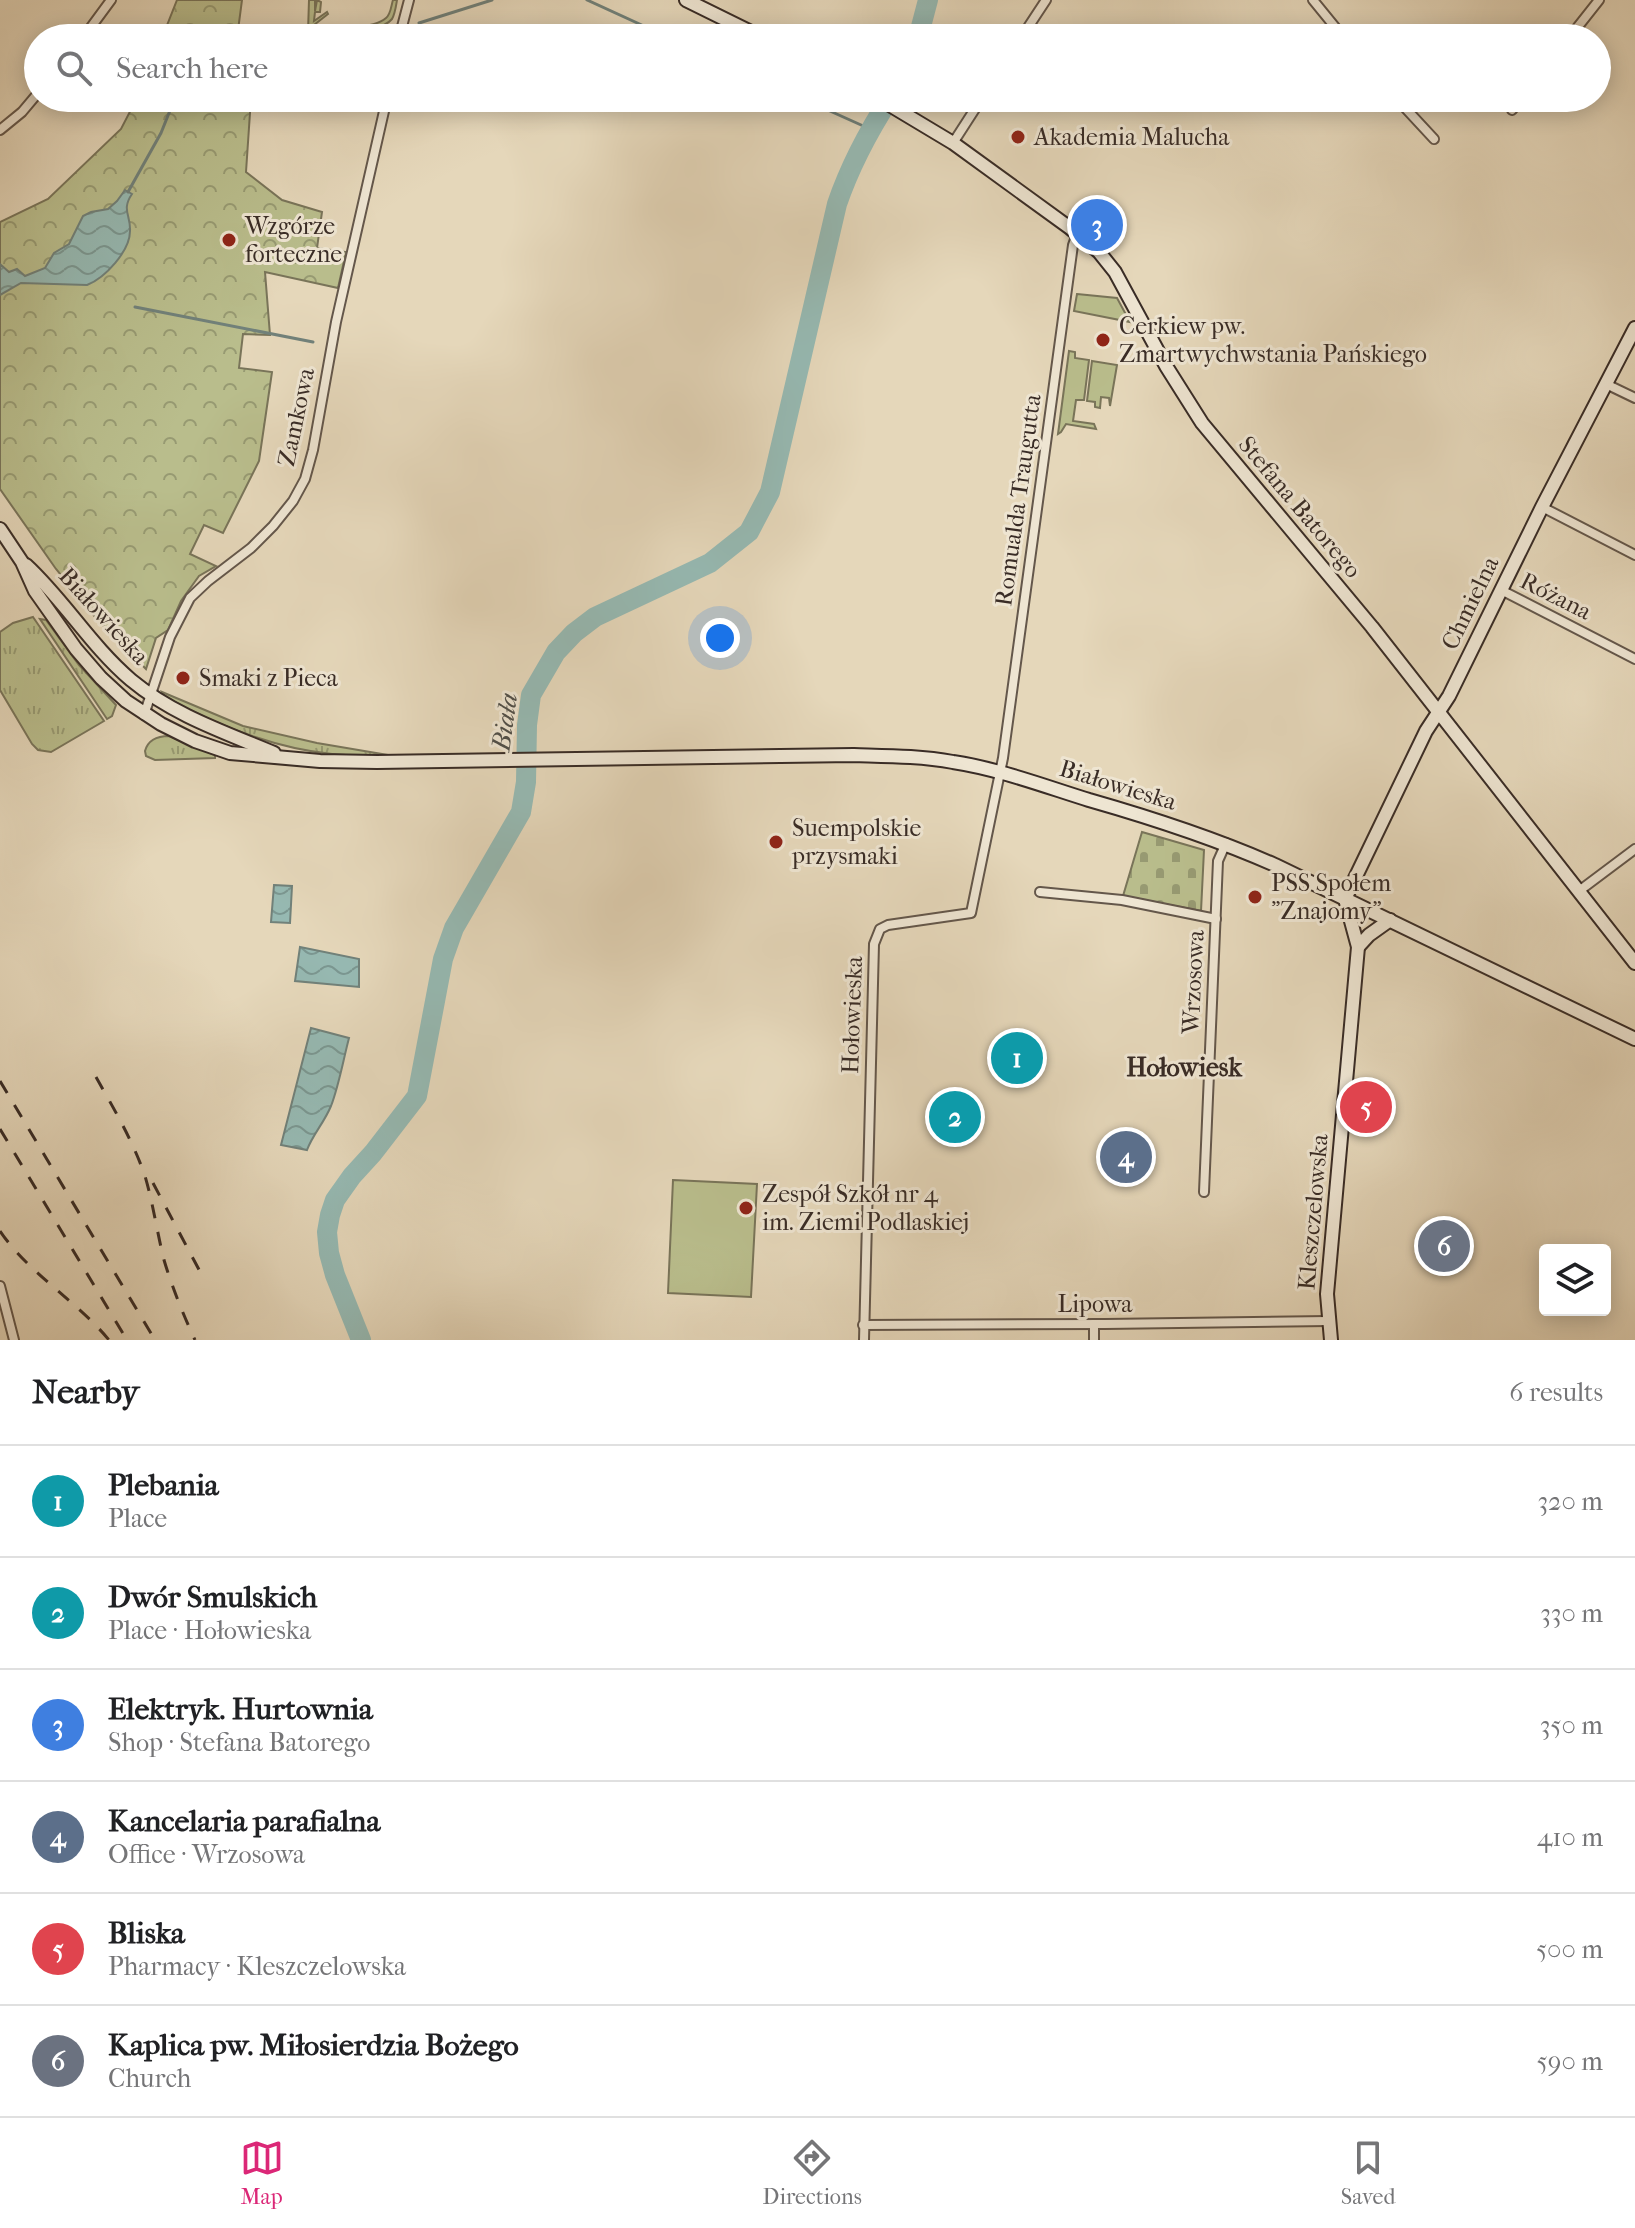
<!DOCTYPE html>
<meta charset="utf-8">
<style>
:root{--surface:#fff;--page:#f2f2f2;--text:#202124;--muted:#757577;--line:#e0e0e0;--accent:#db2777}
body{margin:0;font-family:"IM FELL French Canon",serif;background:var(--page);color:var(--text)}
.controls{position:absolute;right:24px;bottom:24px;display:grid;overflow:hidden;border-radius:8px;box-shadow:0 4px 20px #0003}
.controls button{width:72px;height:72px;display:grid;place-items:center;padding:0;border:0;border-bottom:2px solid var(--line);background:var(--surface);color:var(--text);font:40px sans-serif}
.you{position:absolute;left:720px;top:638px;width:28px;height:28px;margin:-20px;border:6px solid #fff;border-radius:50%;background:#1a73e8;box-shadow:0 0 0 12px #1a73e833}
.badge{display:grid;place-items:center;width:52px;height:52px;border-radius:50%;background:var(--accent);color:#fff;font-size:26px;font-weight:700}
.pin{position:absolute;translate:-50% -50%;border:4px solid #fff;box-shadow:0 2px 8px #0006}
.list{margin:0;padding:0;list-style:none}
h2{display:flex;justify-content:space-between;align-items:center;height:104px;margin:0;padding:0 32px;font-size:34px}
h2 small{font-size:26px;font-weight:400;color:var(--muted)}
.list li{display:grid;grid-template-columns:52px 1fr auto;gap:24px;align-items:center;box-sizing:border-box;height:112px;padding:0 32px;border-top:2px solid var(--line)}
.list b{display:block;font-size:30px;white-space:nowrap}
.list p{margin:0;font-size:26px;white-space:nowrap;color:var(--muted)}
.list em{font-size:26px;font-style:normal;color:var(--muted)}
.icon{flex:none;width:44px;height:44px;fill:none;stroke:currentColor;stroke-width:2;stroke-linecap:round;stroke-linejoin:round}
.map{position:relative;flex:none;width:1635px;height:1340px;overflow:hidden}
.search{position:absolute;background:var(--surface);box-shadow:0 4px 20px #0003;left:24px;right:24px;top:24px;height:88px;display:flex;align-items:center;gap:20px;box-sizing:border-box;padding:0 28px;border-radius:44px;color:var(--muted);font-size:30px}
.sheet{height:776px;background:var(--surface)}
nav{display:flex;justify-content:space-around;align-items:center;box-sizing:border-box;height:112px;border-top:2px solid var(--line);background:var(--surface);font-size:22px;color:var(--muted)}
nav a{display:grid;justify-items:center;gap:4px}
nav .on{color:var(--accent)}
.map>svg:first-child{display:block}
.grass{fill:url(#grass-tufts);stroke:#797459;stroke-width:2}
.forest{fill:url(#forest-crowns);stroke:#797459;stroke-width:2}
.cemetery{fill:url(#cemetery-stones);stroke:#797459;stroke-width:2}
.garden{fill:#b9bd8c;stroke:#797459;stroke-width:2}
.water{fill:url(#water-waves);stroke:#71817a;stroke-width:2}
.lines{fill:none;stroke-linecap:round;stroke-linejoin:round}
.stream{stroke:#71817a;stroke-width:3}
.river{stroke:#96b9b2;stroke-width:20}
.street-casing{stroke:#64574b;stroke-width:12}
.secondary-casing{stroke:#392c26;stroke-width:16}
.street{stroke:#eee5d2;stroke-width:8}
.secondary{stroke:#eee5d2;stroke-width:12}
.rail{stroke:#392c26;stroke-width:3;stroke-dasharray:14 14;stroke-linecap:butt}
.poi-dot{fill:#8f2418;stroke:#eee5d2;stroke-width:3}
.labels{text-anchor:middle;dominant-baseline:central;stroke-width:6;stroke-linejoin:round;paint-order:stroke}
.poi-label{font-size:24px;fill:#392c26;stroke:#eee5d2;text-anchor:start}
.street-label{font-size:24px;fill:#392c26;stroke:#eee5d2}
.water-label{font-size:26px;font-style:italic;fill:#504f49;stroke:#eee5d2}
.neighbourhood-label{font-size:26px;font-weight:bold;fill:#392c26;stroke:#eee5d2}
</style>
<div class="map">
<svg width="1635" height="1340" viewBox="0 0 1635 1340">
<defs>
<pattern id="grass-tufts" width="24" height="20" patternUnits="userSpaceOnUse" patternTransform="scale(2)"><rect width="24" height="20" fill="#b9bd8c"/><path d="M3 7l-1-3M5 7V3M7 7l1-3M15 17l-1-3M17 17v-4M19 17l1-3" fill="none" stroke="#979a72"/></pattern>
<pattern id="forest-crowns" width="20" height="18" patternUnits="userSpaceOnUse" patternTransform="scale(2)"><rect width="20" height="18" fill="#b9bd8c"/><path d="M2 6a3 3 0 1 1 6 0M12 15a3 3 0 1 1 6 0" fill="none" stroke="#979a72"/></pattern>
<pattern id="cemetery-stones" width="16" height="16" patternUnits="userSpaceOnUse" patternTransform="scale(2)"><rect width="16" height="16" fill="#b9bd8c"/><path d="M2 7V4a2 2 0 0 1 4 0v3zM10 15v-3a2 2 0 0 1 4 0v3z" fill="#979a72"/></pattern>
<pattern id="water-waves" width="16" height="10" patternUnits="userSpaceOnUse" patternTransform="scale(2)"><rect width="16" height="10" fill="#96b9b2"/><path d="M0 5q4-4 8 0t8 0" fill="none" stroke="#7b9791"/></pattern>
</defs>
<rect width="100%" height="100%" fill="#e5d7ba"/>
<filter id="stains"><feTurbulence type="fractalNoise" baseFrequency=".0025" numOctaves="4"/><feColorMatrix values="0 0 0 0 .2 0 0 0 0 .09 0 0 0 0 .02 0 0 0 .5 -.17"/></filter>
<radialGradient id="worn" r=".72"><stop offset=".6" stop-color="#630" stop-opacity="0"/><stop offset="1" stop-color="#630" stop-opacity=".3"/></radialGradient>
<g class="grass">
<path d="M33 617 104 721 51 752 38 750 32 744 0 690V632L13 623Z"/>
<path d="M40 619 46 620 79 665 116 705 112 716 107 719Z"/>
<path d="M162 692 243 726 317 743 388 755C370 755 351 756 332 754 272 748 216 725 164 696Z"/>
<path d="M169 736 215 755V758L155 760 146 756 145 751C148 740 158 736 169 736Z"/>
</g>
<g class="forest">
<path d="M177 0H242L237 38H162Z"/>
<path d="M137 98H251L246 172 282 200 322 212 317 248 346 252 338 288 265 272 270 335 243 334 239 368 272 372 259 461 223 533 204 525 190 554 216 566 199 576 181 601 168 630 156 638 146 669 96 618 56 569 0 489V222L48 199 121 129Z"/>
</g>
<path class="cemetery" d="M1142 832 1204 850 1201 911 1123 896Z"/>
<g class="garden">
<path d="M309 0H315V11L317 0 321 2 320 12H315L314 21 327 12 328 14 314 25 315 27C331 30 374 29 386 18 391 14 391 6 393 0H397C396 6 395 14 392 19 379 35 327 33 308 32Z"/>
<path d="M1077 294 1117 298 1130 322 1074 311Z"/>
<path d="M1069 351 1075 352V358L1089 360 1084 400H1076L1073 421 1094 424 1096 429 1066 424 1061 432 1058 434Z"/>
<path d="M1092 361 1117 365 1110 406 1109 398 1101 397 1100 408 1095 407V402L1087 401Z"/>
<path d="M673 1180 757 1184 751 1297 668 1293Z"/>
</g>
<g class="water">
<path d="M125 190 132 194C121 210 131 215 130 231 130 251 105 278 87 285L21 283 0 295V264L9 272 17 269 25 276 45 268 54 253 69 244 83 216 91 212 108 209 117 201Z"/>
<path d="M274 885 292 886 290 923 271 922Z"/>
<path d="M300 947 359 959V987L295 981Z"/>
<path d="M311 1028 349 1038C343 1061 339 1085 331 1106 324 1123 313 1134 307 1150L281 1145Z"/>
</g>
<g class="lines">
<g class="stream">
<path d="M587 0 670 38"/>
<path d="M419 23 492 0"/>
<path d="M379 38 390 33"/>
<path d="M801 98 870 129"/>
<path d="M128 192 161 133 175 98"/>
<path d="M135 307 313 342"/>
</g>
<g class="river">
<path d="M918 38 928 0"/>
<path d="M361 1340 335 1275 329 1253 327 1232 330 1215 335 1200 352 1176 373 1153 417 1096 443 959 454 928 521 812 526 782 527 725 531 695 556 652 574 633 595 617 710 563 749 532 770 492 837 204C850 166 868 132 890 98"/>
</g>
<defs>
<g id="street">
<path d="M1313 0 1344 38"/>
<path d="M83 38 111 0"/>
<path d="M399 38 409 0"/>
<path d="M1021 38 1046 0"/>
<path d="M1569 38 1599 0"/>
<path d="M1396 98 1434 139"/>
<path d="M1512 110 1522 98"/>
<path d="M0 130 22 112 38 93"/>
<path d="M953 143 982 98"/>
<path d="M1606 384 1635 398"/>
<path d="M1542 507 1635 555"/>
<path d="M1501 590 1635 659"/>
<path d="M144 715 170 637 190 598 208 581 251 548 273 526 293 501 305 479 313 450 336 322 387 98"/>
<path d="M1579 891 1635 849"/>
<path d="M1040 892 1122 900 1216 919"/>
<path d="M1204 1192 1218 861 1226 843"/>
<path d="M0 1286 14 1340"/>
<path d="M1094 1324V1340"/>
<path d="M863 1325 1105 1324 1328 1321"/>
<path d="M864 1340 874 944 880 929 888 925 971 913 1003 758 1073 245 1077 234"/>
</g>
<g id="secondary">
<path d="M686 0 763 38"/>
<path d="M878 98 953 143 1070 228 1099 252 1115 272 1166 366 1202 423 1372 627 1635 963"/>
<path d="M0 529 22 562 35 591 76 649 101 678 126 701 161 724 195 741 230 753 320 761 377 762 854 755C887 756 920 756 953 762 999 769 1044 786 1089 800 1152 818 1214 838 1275 865L1635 1039"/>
<path d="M26 565C64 600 91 646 131 680 173 715 224 732 274 753"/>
<path d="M1345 899 1426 731 1449 696 1542 507 1635 328"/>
<path d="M1358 947 1369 935 1390 920"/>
<path d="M1331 1340 1327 1294 1358 947 1345 899"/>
</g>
</defs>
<use href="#street" class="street-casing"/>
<use href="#secondary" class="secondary-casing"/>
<use href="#street" class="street"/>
<use href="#secondary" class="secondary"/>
<g class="rail">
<path d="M96 1077C114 1109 133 1141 145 1176 153 1203 157 1232 164 1260 172 1287 183 1314 195 1340"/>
<path d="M0 1081 155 1340"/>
<path d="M0 1129 127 1340"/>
<path d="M153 1183 205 1281"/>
<path d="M0 1231C29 1274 76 1300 109 1340"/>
</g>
</g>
<g class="poi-dot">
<circle cx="1018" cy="137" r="8"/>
<circle cx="229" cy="240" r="8"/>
<circle cx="1103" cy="340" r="8"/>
<circle cx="183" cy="678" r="8"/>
<circle cx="776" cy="842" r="8"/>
<circle cx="1255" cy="897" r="8"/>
<circle cx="746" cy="1208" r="8"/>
</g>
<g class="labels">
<g class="poi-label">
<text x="1034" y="137">Akademia Malucha</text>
<text x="245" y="226">Wzgórze<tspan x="245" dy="28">forteczne</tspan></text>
<text x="1119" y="326">Cerkiew pw.<tspan x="1119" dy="28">Zmartwychwstania Pańskiego</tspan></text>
<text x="199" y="678">Smaki z Pieca</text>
<text x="792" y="828">Suempolskie<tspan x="792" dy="28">przysmaki</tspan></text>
<text x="1271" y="883">PSS Społem<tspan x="1271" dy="28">"Znajomy"</tspan></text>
<text x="762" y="1194">Zespół Szkół nr 4<tspan x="762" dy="28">im. Ziemi Podlaskiej</tspan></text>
</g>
<g class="street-label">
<text transform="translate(296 417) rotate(-78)">Zamkowa</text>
<text transform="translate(1018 500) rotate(-82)">Romualda Traugutta</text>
<text transform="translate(1300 507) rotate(50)">Stefana Batorego</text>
<text transform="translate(1556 596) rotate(27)">Różana</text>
<text transform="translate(1470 603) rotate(-64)">Chmielna</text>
<text transform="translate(104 616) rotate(48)">Białowieska</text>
<text transform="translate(1118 785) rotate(17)">Białowieska</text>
<text transform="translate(1193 982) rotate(-87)">Wrzosowa</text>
<text transform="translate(852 1015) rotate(-88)">Hołowieska</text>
<text transform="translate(1313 1212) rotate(-85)">Kleszczelowska</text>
<text x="1095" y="1304">Lipowa</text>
</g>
<g class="water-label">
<text transform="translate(505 722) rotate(-82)">Biała</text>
</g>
<g class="neighbourhood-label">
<text x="1184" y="1067">Hołowiesk</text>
</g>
</g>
<rect width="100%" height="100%" filter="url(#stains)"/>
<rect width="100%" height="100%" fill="url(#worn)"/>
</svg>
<div class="controls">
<button><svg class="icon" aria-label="layers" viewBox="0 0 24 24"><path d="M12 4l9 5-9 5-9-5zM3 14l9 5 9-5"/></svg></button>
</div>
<div class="you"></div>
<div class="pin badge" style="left:1017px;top:1058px;background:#0f9aa8">1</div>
<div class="pin badge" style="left:955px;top:1117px;background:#0f9aa8">2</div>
<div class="pin badge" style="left:1097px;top:225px;background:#3f7fe0">3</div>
<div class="pin badge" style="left:1126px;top:1157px;background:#5c6f8a">4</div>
<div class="pin badge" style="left:1366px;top:1107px;background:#e0444e">5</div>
<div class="pin badge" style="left:1444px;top:1246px;background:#6b7280">6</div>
<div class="search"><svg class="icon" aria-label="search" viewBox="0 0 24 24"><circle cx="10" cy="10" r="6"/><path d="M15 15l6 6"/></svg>Search here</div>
</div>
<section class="sheet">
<h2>Nearby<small>6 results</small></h2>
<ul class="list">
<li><span class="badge" style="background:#0f9aa8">1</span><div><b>Plebania</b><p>Place</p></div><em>320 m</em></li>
<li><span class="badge" style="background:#0f9aa8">2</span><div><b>Dwór Smulskich</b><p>Place · Hołowieska</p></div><em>330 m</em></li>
<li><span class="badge" style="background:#3f7fe0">3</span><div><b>Elektryk. Hurtownia</b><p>Shop · Stefana Batorego</p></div><em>350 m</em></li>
<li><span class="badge" style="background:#5c6f8a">4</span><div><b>Kancelaria parafialna</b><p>Office · Wrzosowa</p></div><em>410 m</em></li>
<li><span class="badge" style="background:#e0444e">5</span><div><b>Bliska</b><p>Pharmacy · Kleszczelowska</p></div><em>500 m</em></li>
<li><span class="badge" style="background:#6b7280">6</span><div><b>Kaplica pw. Miłosierdzia Bożego</b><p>Church</p></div><em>590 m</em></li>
</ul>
</section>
<nav>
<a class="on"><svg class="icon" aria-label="map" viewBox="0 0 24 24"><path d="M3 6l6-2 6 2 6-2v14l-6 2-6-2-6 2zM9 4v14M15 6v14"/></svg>Map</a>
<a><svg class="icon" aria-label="directions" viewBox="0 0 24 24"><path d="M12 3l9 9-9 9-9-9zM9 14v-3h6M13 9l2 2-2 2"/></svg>Directions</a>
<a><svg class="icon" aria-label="saved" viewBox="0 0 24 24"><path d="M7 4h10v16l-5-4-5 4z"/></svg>Saved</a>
</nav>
